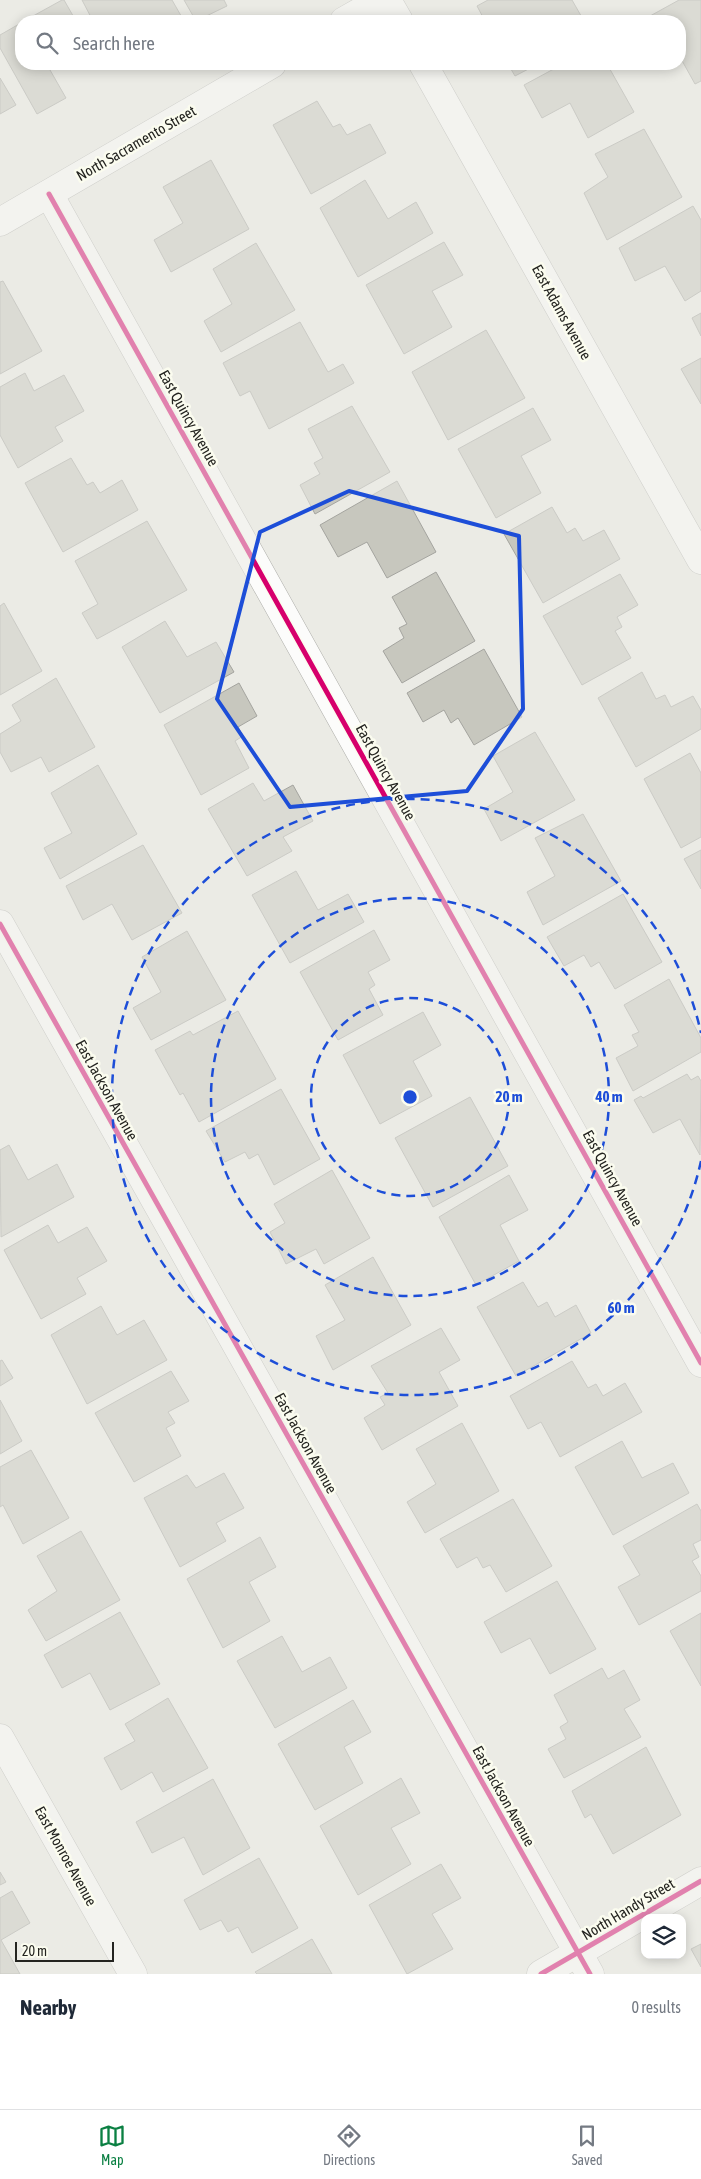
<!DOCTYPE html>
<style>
:root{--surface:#fff;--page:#f2f2f3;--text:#1f2937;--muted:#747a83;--line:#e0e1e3;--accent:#0b8043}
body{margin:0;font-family:"Asap Condensed",sans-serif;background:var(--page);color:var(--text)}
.controls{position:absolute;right:15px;bottom:15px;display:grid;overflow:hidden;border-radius:10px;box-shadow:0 2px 12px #0003}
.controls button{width:45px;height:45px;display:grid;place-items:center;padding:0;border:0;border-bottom:1px solid var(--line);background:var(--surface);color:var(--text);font:25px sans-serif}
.scale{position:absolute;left:15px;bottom:12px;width:99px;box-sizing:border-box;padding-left:5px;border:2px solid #242420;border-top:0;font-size:14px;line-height:18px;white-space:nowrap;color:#242420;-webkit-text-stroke:4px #fbfcef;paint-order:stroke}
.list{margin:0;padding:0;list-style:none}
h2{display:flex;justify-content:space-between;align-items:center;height:65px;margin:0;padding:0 20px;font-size:21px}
h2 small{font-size:16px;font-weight:400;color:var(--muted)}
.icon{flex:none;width:28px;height:28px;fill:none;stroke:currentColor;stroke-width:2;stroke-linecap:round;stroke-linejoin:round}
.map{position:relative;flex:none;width:701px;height:1974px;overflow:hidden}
.search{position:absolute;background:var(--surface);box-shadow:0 2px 12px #0003;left:15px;right:15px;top:15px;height:55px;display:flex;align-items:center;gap:12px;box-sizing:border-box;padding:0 18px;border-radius:20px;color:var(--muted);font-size:19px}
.sheet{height:135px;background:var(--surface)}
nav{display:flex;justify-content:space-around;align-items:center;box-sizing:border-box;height:70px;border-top:1px solid var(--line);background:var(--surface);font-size:14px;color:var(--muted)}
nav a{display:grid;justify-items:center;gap:2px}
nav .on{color:var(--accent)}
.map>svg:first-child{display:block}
.building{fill:#c7c7be;stroke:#a4a49f}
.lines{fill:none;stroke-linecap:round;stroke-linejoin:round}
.minor-casing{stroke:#adada9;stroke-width:29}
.minor{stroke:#fcfcfb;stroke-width:28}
.cycleway-casing{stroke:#fbfcef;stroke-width:8}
.cycleway{stroke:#d6006c;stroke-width:5}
.marked{fill:none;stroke:#1d4ed8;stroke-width:4;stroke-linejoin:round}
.ring{fill:none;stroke:#1d4ed8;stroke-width:2.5;stroke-dasharray:9 6}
.labels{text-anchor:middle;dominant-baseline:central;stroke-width:5;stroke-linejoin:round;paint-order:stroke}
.street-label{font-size:15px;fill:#242420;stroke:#fbfcef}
.centre{fill:#1d4ed8;stroke:#fbfcef;stroke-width:2.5}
.ring-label{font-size:15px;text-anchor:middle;font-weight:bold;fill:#1d4ed8;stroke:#fbfcef;stroke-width:5;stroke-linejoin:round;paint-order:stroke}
</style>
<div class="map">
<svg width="701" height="1974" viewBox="0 0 701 1974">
<rect width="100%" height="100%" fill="#ebebe5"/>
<g class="building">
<path d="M62 0H64L76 21H24Z"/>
<path d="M82 0H172L184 21H93Z"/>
<path d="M184 0H224L227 6 196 21Z"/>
<path d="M488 0H572L584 21H485L477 6Z"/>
<path d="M679 0H701V81L695 84 680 57V21H641Z"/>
<path d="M21 23V64H62L50 70 66 98 37 114 0 48V35Z"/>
<path d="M508 64H538L515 76Z"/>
<path d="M563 64H607L634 112 588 138 570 103 542 118 524 85Z"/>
<path d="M0 78 16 105 0 114Z"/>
<path d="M317 101 333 127 340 124 347 135 370 124 386 153 311 194 273 125Z"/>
<path d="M644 129 682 197 607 240 584 193 608 177 595 154Z"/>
<path d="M211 160 249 229 171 272 154 240 183 223 163 187Z"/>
<path d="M365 180 388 219 416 202 433 233 358 277 320 208Z"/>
<path d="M693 206 701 220V291L685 301 665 266 635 281 619 248Z"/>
<path d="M444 242 463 275 432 291 452 327 404 354 366 285Z"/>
<path d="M256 243 295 310 221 352 204 321 232 304 213 269Z"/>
<path d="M3 281 42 351 0 374V282Z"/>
<path d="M701 313V336L692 318Z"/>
<path d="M300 322 328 372 343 364 354 383 269 429 250 391 240 396 223 363Z"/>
<path d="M486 330 525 398 448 440 412 372Z"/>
<path d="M701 358V404L681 369Z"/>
<path d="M25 373 34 391 64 375 84 411 55 427 63 441 18 468 0 435V387Z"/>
<path d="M352 406 390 472 315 514 300 485 320 474 314 463 323 458 308 429Z"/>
<path d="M533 408 551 440 521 456 541 493 496 518 458 449Z"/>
<path d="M71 458 87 485 93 482 100 493 122 480 138 510 63 552 25 483Z"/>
<path d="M397 481 436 552 387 578 367 542 338 557 320 525Z"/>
<path d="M552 507 567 533 575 528 583 541 604 530 620 559 543 603 504 534Z"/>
<path d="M147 521 187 590 97 639 82 613 98 604 75 561Z"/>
<path d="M436 572 475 641 402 683 383 651 404 638 399 628 407 624 392 597Z"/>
<path d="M620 574 638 605 617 617 622 627 615 631 631 658 582 685 543 616Z"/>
<path d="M4 603 42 671 0 695V606Z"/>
<path d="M165 621 187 657 216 642 234 672 160 713 122 647Z"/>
<path d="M484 649 522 717 474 745 458 718 451 723 444 710 423 722 407 693Z"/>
<path d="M642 672 656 699 665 695 671 707 693 696 701 710V729L636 767 598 698Z"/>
<path d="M56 678 95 747 49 772 41 757 11 772 0 752V734L21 721 12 705Z"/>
<path d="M239 683 257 716 238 727 243 736 235 741 249 768 201 795 164 725Z"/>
<path d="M535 732 575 800 501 841 484 809 513 792 493 756Z"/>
<path d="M690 753 701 773V837L681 848 644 779Z"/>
<path d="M98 765 137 834 60 879 44 848 72 833 51 793Z"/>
<path d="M253 783 264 801 293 785 313 821 283 837 292 851 247 876 208 809Z"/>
<path d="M583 814 621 881 543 925 527 892 555 876 535 838Z"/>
<path d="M143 845 182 913 132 940 112 904 83 920 66 886Z"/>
<path d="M701 850V889L684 859Z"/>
<path d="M296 871 318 910 348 894 364 922 290 963 252 895Z"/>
<path d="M623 894 662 962 615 989 599 962 591 967 584 955 564 966 547 937Z"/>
<path d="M374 930 390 960 368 972 375 985 369 989 383 1015 338 1040 300 972Z"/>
<path d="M187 931 226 1000 151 1040 133 1008 161 992 142 957Z"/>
<path d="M669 979 701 1038V1052L633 1091 616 1058 638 1046 632 1035 639 1032 624 1005Z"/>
<path d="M238 1011 276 1079 199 1122 183 1093 180 1095 155 1050 190 1031 193 1035Z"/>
<path d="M423 1012 441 1045 413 1061 432 1096 380 1124 343 1055Z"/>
<path d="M687 1074 691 1080 698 1076 701 1081 700 1155 680 1119 653 1133 634 1100 641 1096 643 1098Z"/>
<path d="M281 1089 320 1159 274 1185 258 1154 249 1159 245 1152 225 1162 206 1131Z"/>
<path d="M470 1097 508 1166 433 1207 395 1138Z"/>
<path d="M9 1145 28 1180 57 1164 74 1197 1 1237 0 1150Z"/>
<path d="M332 1170 370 1238 324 1264 316 1249 286 1264 270 1232 285 1223 274 1204Z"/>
<path d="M509 1175 528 1210 500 1225 519 1261 476 1285 439 1217Z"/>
<path d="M48 1225 58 1243 87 1227 107 1261 77 1278 86 1294 41 1319 4 1250Z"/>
<path d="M373 1257 411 1325 333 1370 316 1336 345 1320 325 1285Z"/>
<path d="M523 1282 538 1307 547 1302 555 1317 576 1305 591 1333 516 1376 477 1307Z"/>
<path d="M101 1306 117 1335 144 1320 167 1360 87 1404 51 1335Z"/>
<path d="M441 1328 460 1360 439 1372 458 1406 382 1450 364 1418 385 1405 380 1397 388 1393 371 1366Z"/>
<path d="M2 1360 13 1378 0 1386V1361Z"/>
<path d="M572 1361 588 1388 596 1384 603 1396 625 1383 642 1412 560 1457 541 1422 528 1429 510 1396Z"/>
<path d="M171 1371 189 1401 168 1412 175 1423 166 1428 181 1456 134 1482 95 1413Z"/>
<path d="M0 1400 22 1441 0 1454Z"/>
<path d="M462 1423 499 1491 425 1533 407 1502 436 1484 416 1449Z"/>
<path d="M622 1441 642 1478 673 1463 689 1493 613 1535 575 1467Z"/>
<path d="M31 1450 69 1518 23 1544 3 1505 0 1507V1467Z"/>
<path d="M224 1473 244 1508 216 1523 226 1541 180 1567 144 1498 187 1475 196 1488Z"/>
<path d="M513 1499 552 1566 506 1592 490 1565 483 1568 477 1557 457 1568 440 1539Z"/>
<path d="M697 1504 701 1511V1540L693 1544 699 1557 692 1561 701 1576V1591L639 1625 618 1587 640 1575 623 1546Z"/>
<path d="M81 1531 120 1600 46 1641 28 1610 57 1591 37 1556Z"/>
<path d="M260 1537 276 1567 249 1582 270 1621 223 1648 187 1579Z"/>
<path d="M557 1581 596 1649 550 1674 530 1638 501 1653 484 1622Z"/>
<path d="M120 1612 160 1684 110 1710 90 1673 62 1688 44 1655Z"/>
<path d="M701 1613V1686L670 1631Z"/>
<path d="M282 1636 302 1672 330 1657 347 1688 275 1728 237 1661Z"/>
<path d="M602 1668 608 1679 624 1670 640 1700 624 1709 641 1737 564 1778 548 1749 566 1739 560 1727 568 1722 554 1695Z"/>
<path d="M168 1698 208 1768 163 1792 152 1772 121 1790 104 1758 135 1741 125 1724Z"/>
<path d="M353 1700 371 1732 344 1747 363 1783 315 1810 278 1744Z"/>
<path d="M646 1747 681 1815 613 1854 591 1814 585 1818 572 1791Z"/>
<path d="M401 1778 420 1813 391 1828 411 1864 358 1895 320 1826Z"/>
<path d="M213 1779 250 1848 203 1875 184 1837 152 1853 136 1822Z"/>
<path d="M259 1858 298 1928 252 1953 238 1927 228 1932 221 1920 200 1930 184 1900Z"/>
<path d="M441 1864 461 1898 432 1914 453 1949 407 1974 369 1905Z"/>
<path d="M0 1872 6 1882 0 1885Z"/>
<path d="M12 1891 30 1923 1 1940 20 1974H0V1898Z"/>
<path d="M312 1939 332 1974H257L255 1972Z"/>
<path d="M701 1944V1967L691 1949Z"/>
</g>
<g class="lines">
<defs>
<g id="minor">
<path d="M387 0 399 21"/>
<path d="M344 21 381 0"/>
<path d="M423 64 701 560"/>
<path d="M49 194 701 1363"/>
<path d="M0 222 272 64"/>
<path d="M0 924 590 1974"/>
<path d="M0 1738 133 1974"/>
<path d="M541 1974 701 1881"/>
</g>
</defs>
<use href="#minor" class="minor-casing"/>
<use href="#minor" class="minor"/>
<defs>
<g id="cycleway">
<path d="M49 194 701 1363"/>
<path d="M0 924 590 1974"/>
<path d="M541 1974 701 1881"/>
</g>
</defs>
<use href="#cycleway" class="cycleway-casing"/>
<use href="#cycleway" class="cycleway"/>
</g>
<path d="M0 0H701V1974H0ZM349 491 519 536 523 709 467 791 290 807 217 699 260 532Z" fill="#ebebe5" fill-opacity=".55" fill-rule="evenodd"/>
<path class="marked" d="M349 491 519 536 523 709 467 791 290 807 217 699 260 532Z"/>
<g class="ring">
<circle cx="410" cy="1097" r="99"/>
<circle cx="410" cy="1097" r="199"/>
<path d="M701 1161A298 298 0 1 1 701 1033"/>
</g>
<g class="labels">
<g class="street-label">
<text transform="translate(136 143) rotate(-30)">North Sacramento Street</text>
<text transform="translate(562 312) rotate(61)">East Adams Avenue</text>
<text transform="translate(189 418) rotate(61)">East Quincy Avenue</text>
<text transform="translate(386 772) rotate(61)">East Quincy Avenue</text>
<text transform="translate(107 1090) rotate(61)">East Jackson Avenue</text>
<text transform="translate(613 1178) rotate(61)">East Quincy Avenue</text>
<text transform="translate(306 1443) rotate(61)">East Jackson Avenue</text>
<text transform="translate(504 1796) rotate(61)">East Jackson Avenue</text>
<text transform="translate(66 1856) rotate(61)">East Monroe Avenue</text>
<text transform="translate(628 1909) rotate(-31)">North Handy Street</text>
</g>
</g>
<circle cx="410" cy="1097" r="8" class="centre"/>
<g class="ring-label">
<text x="509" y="1102">20 m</text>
<text x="609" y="1102">40 m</text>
<text x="621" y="1313">60 m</text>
</g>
</svg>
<div class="controls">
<button><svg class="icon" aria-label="layers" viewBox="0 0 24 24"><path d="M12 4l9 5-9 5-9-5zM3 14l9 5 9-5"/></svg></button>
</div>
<div class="scale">20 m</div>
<div class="search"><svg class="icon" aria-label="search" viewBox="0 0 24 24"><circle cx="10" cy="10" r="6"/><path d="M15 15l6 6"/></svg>Search here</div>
</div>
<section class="sheet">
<h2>Nearby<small>0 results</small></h2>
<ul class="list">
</ul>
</section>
<nav>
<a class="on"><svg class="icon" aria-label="map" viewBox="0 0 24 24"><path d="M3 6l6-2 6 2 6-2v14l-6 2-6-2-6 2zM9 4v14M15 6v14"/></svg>Map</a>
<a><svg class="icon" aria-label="directions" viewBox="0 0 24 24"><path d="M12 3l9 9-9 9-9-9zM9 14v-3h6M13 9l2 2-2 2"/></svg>Directions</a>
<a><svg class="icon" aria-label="saved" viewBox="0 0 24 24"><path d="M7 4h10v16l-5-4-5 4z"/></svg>Saved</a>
</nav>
